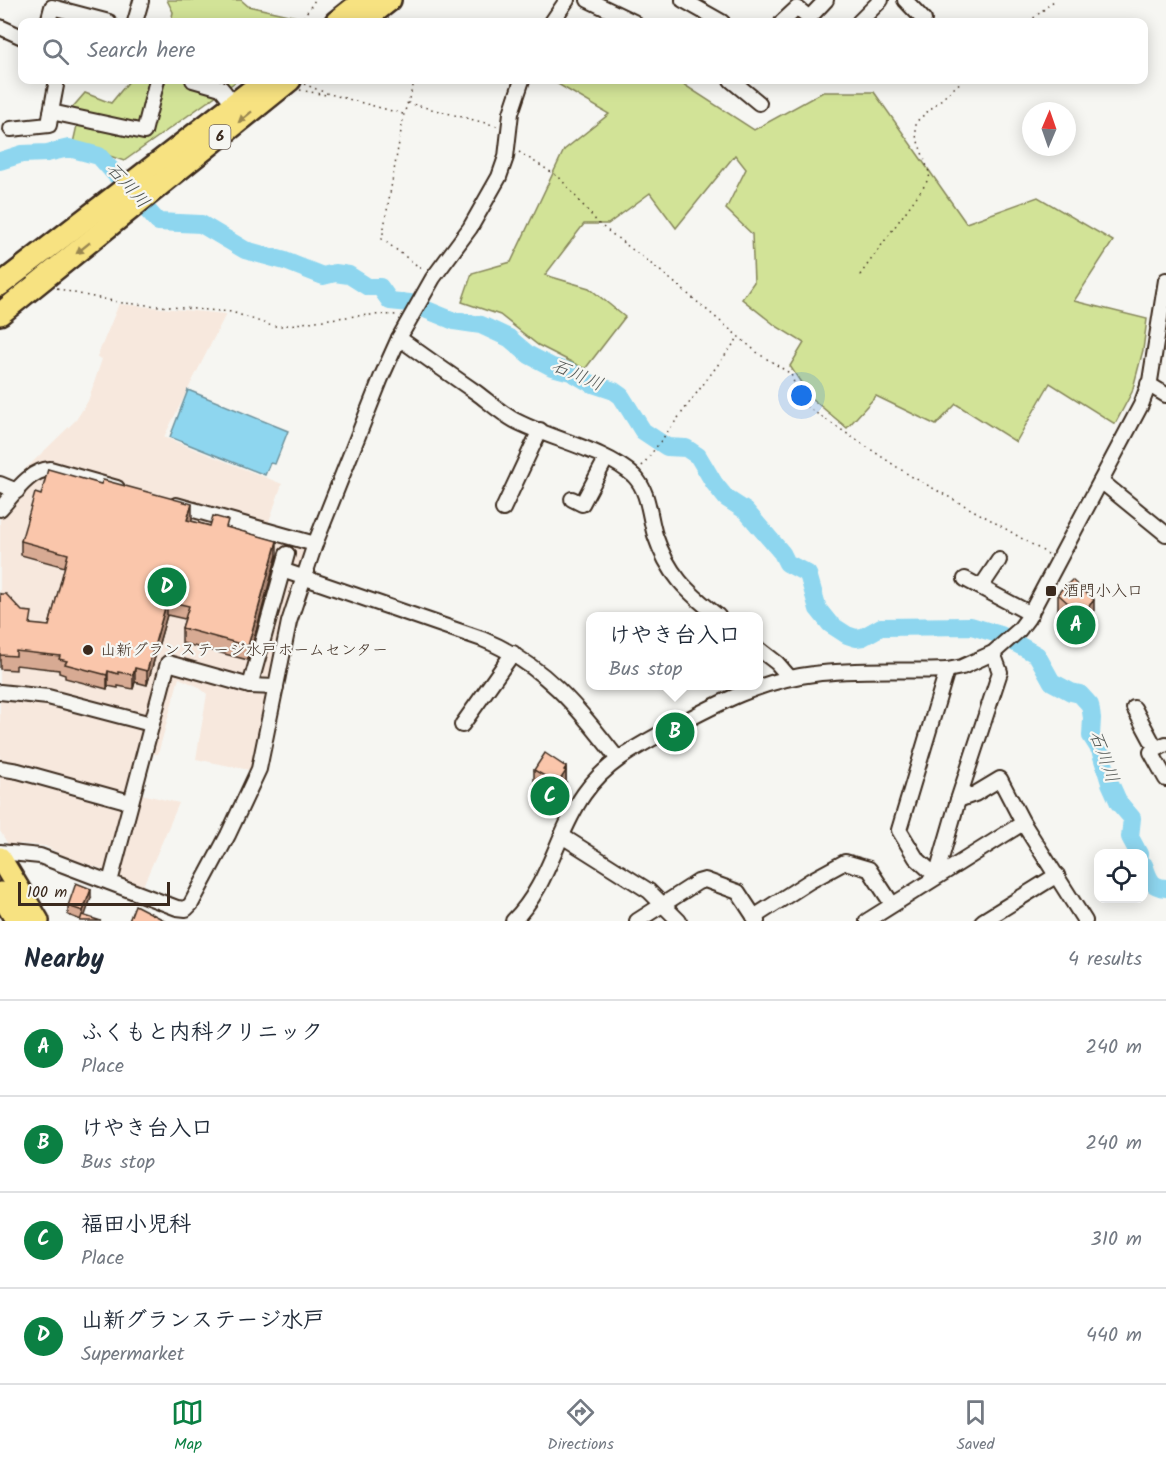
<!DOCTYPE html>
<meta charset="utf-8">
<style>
:root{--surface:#fff;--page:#f6f6f7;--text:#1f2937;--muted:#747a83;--line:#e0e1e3;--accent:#0b8043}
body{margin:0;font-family:Kalam,"Klee One",sans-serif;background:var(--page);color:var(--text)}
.controls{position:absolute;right:18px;bottom:18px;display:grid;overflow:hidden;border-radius:12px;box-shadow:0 3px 15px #0003}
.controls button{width:54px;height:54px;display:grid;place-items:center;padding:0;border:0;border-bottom:2px solid var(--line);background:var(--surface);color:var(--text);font:30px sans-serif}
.compass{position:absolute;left:1022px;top:102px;width:54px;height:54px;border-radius:50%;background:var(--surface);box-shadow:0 3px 15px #0003;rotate:2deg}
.scale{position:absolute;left:18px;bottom:15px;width:152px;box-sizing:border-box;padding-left:6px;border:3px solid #3b2a1e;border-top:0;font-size:16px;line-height:21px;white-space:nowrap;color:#3b2a1e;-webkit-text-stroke:4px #f6f6f2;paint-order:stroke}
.you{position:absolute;left:802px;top:396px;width:21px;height:21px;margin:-15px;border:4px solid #fff;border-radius:50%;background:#1a73e8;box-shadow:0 0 0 9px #1a73e833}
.badge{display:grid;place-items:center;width:39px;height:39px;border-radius:50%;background:var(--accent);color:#fff;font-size:20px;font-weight:700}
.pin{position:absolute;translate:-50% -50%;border:3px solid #fff;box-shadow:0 2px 6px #0006}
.popup{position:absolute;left:586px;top:612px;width:177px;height:78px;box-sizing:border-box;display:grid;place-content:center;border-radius:12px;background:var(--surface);filter:drop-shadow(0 2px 4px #0005);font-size:20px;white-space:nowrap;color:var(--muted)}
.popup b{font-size:22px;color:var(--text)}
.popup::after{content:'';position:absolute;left:50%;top:100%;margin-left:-12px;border:12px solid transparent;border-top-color:var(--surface)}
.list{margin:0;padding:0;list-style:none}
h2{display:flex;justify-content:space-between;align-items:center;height:78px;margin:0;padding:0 24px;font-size:26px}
h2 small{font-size:20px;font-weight:400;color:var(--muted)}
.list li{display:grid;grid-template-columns:39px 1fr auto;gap:18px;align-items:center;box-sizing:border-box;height:96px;padding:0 24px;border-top:2px solid var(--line)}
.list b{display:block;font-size:22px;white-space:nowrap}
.list p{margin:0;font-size:20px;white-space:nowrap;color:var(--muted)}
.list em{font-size:20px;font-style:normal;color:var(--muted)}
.icon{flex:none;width:33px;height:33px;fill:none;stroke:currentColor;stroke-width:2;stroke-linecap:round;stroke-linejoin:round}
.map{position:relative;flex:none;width:1166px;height:921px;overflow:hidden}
.search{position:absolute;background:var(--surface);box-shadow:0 3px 15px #0003;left:18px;right:18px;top:18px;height:66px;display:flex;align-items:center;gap:15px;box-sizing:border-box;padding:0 21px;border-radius:12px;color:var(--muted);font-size:22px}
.sheet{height:462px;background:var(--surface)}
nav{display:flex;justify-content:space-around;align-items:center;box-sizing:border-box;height:84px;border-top:2px solid var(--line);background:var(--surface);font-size:16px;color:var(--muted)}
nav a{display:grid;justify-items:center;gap:3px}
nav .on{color:var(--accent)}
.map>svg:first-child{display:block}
.built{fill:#f7e8dd}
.green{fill:#d2e397;stroke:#86865a;stroke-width:1.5}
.water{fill:#8ed6ef;stroke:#6d919b;stroke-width:1.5}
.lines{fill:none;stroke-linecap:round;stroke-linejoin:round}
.river{stroke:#8ed6ef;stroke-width:18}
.minor-casing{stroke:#3b2a1e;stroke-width:18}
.highway-casing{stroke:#3b2a1e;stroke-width:26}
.path{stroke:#3b2a1e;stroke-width:1.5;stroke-dasharray:1.5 4.5;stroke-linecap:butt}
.minor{stroke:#f6f6f2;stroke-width:14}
.highway{stroke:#f7e281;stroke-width:21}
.wall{fill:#d7aa93;stroke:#3b2a1e;stroke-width:1.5}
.shaded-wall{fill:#af8b78;stroke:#3b2a1e;stroke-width:1.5}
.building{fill:#fac6ab;stroke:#3b2a1e;stroke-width:1.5}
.oneway{fill:#998650}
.poi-dot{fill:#3b2a1e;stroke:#f6f6f2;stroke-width:2}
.labels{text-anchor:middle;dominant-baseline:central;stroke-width:4.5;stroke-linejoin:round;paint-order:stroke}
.shield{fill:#f6f6f2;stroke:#73675e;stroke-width:1.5}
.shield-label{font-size:15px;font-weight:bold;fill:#3b2a1e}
.poi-label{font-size:16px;fill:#3b2a1e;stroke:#f6f6f2;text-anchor:start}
.water-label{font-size:18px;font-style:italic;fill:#505552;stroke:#f6f6f2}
</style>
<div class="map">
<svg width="1166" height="921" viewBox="0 0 1166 921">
<rect width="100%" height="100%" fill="#f6f6f2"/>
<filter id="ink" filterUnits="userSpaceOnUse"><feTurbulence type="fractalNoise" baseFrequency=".0167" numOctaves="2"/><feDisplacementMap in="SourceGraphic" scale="12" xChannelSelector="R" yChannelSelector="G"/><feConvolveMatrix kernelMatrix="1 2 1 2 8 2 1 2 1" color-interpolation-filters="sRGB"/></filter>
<g filter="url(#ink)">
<path class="built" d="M119 304 226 314 164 437 282 484 265 533 300 543 306 557 254 771 196 759 207 694 197 686 179 678 158 754H153L141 794 179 803 142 888 102 869 64 856 45 846 21 844 9 846 0 831V497L12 482 76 420 88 401 102 359 97 357Z"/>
<g class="green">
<path d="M167 0H241L248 6 297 17 293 22H171L173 12Z"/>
<path d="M130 80H238L124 161 73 143 78 121 72 108 85 93 111 103Z"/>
<path d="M558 80H677L754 130 823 92H874L966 223 1038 197 1113 241 1074 301 1147 319 1143 350 1132 392 1115 424 1050 383 1016 442 956 404 936 425 876 396 847 428 811 398 790 366 804 343 776 326 742 299 754 282 752 234 726 209 746 169 735 155 676 228 650 193 608 224H584L545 275 589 288 625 317 585 369 538 345 500 315 462 302 472 273 511 262 564 150 609 114 556 83Z"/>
</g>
<path class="water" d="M188 390 288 431 275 464 270 463 265 475 170 437Z"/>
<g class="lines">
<g class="river">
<path d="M0 161 22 154 47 153 69 148 99 156 158 222 201 224 245 250 285 261 323 276 335 273 349 275 368 287H380L390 301 410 303 454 321 481 325 509 338 529 355 552 367 571 372 590 383 614 391 621 396 643 431 667 447 686 448 698 456 714 483 726 498 746 511 782 553 787 563 808 574 818 609 830 624 847 635 856 638 863 637 881 627 971 626 1001 635 1037 655 1052 682 1071 692 1080 694 1090 705 1092 718 1091 736 1100 750 1110 783 1119 803 1132 818 1130 837 1139 854"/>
<path d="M1144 865C1149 878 1150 887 1166 888"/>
</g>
<defs>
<g id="minor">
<path d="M588 0 634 22"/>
<path d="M683 0 722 22"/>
<path d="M905 0 924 20"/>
<path d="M48 22 52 7 109 22"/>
<path d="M135 22 141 1"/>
<path d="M552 22 567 0"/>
<path d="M782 22 797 8 809 18 826 0"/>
<path d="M859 22 881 0"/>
<path d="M0 27 22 37"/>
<path d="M57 80 51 112 144 132 157 80"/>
<path d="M193 80 221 88 234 104"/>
<path d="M731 80 759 103"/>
<path d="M11 129 49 125 51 112"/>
<path d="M399 338C425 357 451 375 477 393 489 402 501 413 514 420 549 439 605 449 634 476 649 491 649 516 655 535 668 574 687 592 718 616"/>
<path d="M1148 384 1166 395"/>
<path d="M1101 481 1166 534"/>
<path d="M0 484 17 491"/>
<path d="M572 499 582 504 606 459"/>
<path d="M176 505 315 544"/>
<path d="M0 509C14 494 29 470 50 469L117 488"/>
<path d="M503 509 540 430"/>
<path d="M282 570 482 639C544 664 578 708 617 758"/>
<path d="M965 579 1031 614"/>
<path d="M981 587 999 560"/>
<path d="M759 649 777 663 790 678"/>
<path d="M947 670 899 830 916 858 936 876 958 800 1000 672 993 653"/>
<path d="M250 686 287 554"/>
<path d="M0 692 48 697 151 724"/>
<path d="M1134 708 1156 749"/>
<path d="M462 725 513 653"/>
<path d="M1166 744 1151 752 1166 779"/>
<path d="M0 768 18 771 130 802"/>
<path d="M958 800 975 794 1000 779 1023 823 1085 921"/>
<path d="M562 836 649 891 679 921"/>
<path d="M0 852 40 856 177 908 186 909 191 904 228 835 259 769 289 622 315 544 381 378 399 338 433 278 470 228 499 177 506 157 511 113 522 80"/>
<path d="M110 882 168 663 250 686 276 687"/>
<path d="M754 917 810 881 845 862 869 869 892 904"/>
<path d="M513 921C549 886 556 834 584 794 605 764 634 748 666 731 713 706 760 680 814 674 858 668 903 672 947 670L962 667 993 653 1019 630 1028 618 1141 405 1150 381 1166 280"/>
<path d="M637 921 698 882 705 880 738 892 757 921"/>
<path d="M867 921 1023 823"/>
<path d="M983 921 1057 875"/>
</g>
<g id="highway">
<path d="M336 22 364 0"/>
<path d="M362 22 390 0"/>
<path d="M0 285 265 80"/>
<path d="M0 314 290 80"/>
<path d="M0 858 38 921"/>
<path d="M0 893 17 921"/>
</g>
</defs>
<use href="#minor" class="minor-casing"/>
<use href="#highway" class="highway-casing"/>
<g class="path">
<path d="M300 22 315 0"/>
<path d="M1029 22 1055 0"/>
<path d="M415 80 404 114 382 239 423 270"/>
<path d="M304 84 326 93 403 114"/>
<path d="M300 90 326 95"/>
<path d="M408 103 497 126"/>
<path d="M519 152 559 177 599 224 663 273 759 354 791 374 801 403 909 475 989 519 1048 554"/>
<path d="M860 275 925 185 930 175 916 136V122L963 80"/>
<path d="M57 288 74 293 123 303 232 312 272 326H281C320 321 358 313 398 315"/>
<path d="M642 466 738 338"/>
</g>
<use href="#minor" class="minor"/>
<use href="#highway" class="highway"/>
</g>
<g class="wall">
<path d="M41 495 192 519 191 521 210 526 228 528 277 555 248 660 182 643V628L185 619 167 615 147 685 135 682 133 689 118 686V688L108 686 107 689 65 678V675L59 673V670L16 665V670L0 669V594L32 625 49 626 65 567 21 555V541Z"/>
<path d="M1066 586 1094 628 1081 642 1058 622V594Z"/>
<path d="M566 767V799L560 808 557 806 555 810 534 797V770Z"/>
<path d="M91 898 81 920 68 915V906Z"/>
</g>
<g class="shaded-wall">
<path d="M192 504V519L187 534V520Z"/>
<path d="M277 541V555L248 660V646Z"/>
<path d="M1094 600V628L1081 642V615Z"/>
<path d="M167 601V615L147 685V671Z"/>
<path d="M135 668V682L133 689V675Z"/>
<path d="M108 671V686L107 689V675Z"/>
<path d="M566 767V799L560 808V780Z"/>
<path d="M557 778V806L555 810V782Z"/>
<path d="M91 889V898L83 921V911Z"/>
</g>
<g class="building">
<path d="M48 469 101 484 103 480 192 504 187 520 210 526 213 516 228 520 226 527 277 541 248 646 182 628 189 606 167 601 147 671 135 668 133 675 118 672V674L108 671 107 675 65 664 67 661 59 659 60 656 16 651V656L0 655V594H6L22 611 32 612 30 624 49 626 68 554 21 541 35 493 41 495Z"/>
<path d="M1072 580 1094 600 1081 615 1058 594 1065 585 1066 586Z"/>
<path d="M545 753 566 767 564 770 566 771 560 780 557 778 555 782 534 770Z"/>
<path d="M76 883 91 889 83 911 68 906Z"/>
<path d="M135 905 164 920 163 921H129Z"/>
<path d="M82 915 101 921H80Z"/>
</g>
<defs><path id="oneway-solid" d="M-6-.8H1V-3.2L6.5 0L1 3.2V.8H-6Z" transform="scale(1.5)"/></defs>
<g class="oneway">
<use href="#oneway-solid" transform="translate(245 117) rotate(141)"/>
<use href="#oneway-solid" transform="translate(83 248) rotate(141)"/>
</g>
</g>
<g class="poi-dot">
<rect x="1045" y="585" width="12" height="12" rx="3"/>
<circle cx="88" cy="650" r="6"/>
</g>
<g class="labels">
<rect class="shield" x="209.5" y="125" width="21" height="24" rx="4.5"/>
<g class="shield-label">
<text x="220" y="137">6</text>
</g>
<g class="poi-label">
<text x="1063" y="591">酒門小入口</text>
<text x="100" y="650">山新グランステージ水戸ホームセンター</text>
</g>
<g class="water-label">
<text transform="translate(127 186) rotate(48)">石川川</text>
<text transform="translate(577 376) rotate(23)">石川川</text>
<text transform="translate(1103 757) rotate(70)">石川川</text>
</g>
</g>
</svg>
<div class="controls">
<button><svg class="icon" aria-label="locate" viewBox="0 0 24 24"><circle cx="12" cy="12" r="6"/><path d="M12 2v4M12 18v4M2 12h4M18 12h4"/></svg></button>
</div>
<svg class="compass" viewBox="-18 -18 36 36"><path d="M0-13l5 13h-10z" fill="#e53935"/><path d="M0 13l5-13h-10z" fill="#747a83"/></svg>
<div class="scale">100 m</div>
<div class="you"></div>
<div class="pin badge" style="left:1076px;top:625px">A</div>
<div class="pin badge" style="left:675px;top:732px">B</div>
<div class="popup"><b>けやき台入口</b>Bus stop</div>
<div class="pin badge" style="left:550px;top:796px">C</div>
<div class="pin badge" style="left:167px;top:587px">D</div>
<div class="search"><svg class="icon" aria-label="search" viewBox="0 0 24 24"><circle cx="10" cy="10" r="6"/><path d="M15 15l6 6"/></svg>Search here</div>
</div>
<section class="sheet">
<h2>Nearby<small>4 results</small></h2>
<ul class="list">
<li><span class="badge">A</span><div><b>ふくもと内科クリニック</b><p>Place</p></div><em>240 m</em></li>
<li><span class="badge">B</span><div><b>けやき台入口</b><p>Bus stop</p></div><em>240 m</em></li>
<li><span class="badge">C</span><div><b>福田小児科</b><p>Place</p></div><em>310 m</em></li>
<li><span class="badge">D</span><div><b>山新グランステージ水戸</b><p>Supermarket</p></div><em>440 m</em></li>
</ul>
</section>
<nav>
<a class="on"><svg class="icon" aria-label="map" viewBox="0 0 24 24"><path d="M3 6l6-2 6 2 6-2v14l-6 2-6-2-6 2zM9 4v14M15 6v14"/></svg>Map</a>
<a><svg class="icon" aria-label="directions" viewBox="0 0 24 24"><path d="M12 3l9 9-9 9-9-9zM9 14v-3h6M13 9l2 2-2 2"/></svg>Directions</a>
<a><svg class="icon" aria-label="saved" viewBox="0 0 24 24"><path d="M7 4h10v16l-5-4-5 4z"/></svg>Saved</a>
</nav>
